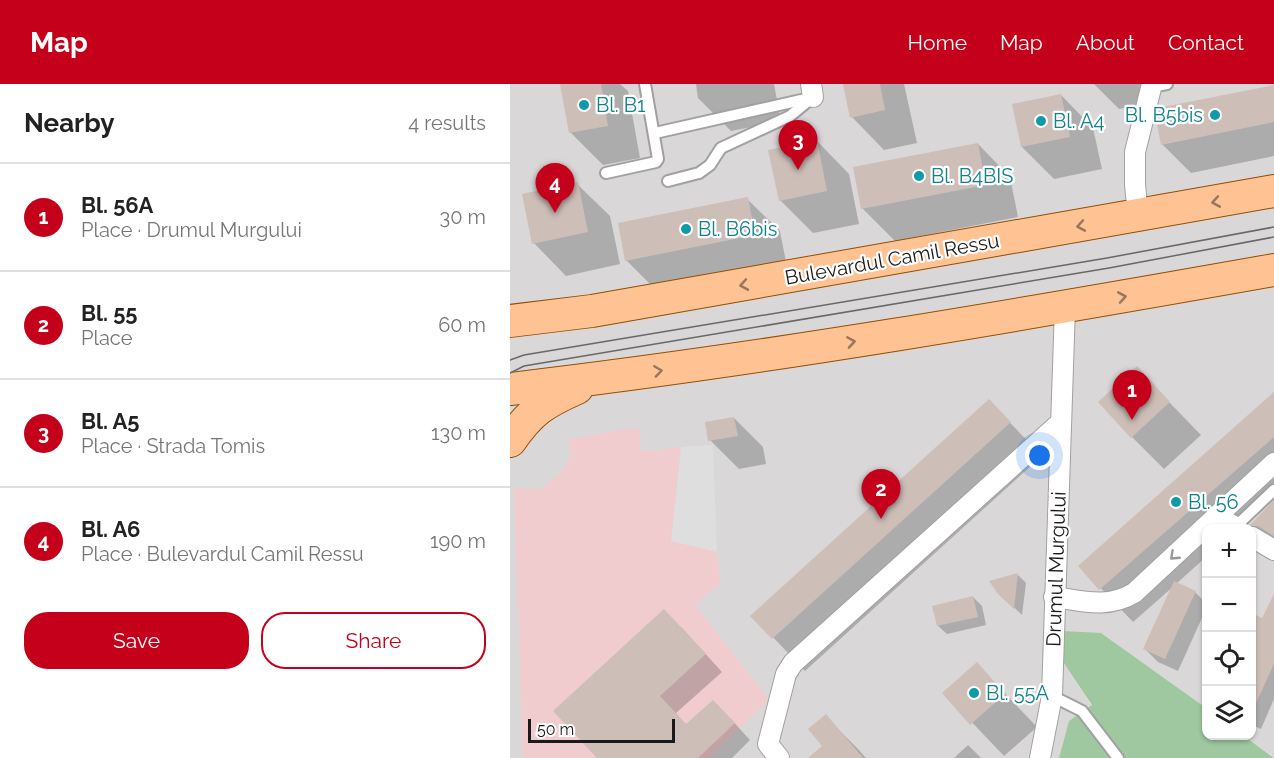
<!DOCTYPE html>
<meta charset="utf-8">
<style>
:root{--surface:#fff;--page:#f2f2f2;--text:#222;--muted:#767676;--line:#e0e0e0;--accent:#c5001a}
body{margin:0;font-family:Raleway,sans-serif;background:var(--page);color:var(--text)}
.controls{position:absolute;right:18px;bottom:18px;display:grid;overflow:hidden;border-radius:12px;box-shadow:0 2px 4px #0004}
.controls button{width:54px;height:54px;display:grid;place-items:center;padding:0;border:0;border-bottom:2px solid var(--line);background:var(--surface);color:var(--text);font:30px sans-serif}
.scale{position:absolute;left:18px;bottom:15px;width:147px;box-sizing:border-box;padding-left:6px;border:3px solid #1a1a1a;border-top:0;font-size:16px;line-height:21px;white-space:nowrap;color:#1a1a1a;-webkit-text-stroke:4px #fff;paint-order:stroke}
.you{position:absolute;left:530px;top:372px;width:21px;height:21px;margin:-15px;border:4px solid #fff;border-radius:50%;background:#1a73e8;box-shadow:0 0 0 9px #1a73e833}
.badge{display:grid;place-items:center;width:39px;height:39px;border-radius:50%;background:var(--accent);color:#fff;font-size:20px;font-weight:700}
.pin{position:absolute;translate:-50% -50px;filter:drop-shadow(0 2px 3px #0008)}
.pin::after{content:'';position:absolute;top:32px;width:21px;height:18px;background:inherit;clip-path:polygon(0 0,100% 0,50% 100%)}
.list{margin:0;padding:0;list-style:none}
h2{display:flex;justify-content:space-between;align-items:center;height:78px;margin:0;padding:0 24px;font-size:26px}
h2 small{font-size:20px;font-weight:400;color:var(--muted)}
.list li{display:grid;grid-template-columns:39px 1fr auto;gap:18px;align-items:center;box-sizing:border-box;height:108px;padding:0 24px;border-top:2px solid var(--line)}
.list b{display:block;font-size:22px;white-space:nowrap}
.list p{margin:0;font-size:20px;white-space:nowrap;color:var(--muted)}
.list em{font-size:20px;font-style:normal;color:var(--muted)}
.actions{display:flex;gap:12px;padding:18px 24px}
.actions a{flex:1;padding:14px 0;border:2px solid var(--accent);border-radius:24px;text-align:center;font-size:21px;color:var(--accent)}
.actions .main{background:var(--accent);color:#fff}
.icon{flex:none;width:33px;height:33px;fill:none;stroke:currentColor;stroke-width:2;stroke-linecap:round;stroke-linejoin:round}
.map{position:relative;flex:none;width:764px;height:674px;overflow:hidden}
header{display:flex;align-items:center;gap:36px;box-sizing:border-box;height:84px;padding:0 30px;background:var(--accent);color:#fff}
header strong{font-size:28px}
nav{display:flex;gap:33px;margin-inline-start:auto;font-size:21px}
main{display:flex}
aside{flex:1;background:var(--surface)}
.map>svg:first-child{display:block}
.residential{fill:#d9d7d7}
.commercial{fill:#f0cccf}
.cemetery{fill:#9fc7a0}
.parking{fill:#dedede}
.shadow{fill:#0003}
.building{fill:#cdbeb8}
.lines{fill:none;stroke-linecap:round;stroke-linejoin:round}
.lane-casing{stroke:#a1a1a1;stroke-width:14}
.street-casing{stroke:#a1a1a1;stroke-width:22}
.primary-casing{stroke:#914e00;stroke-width:34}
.lane{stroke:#fff;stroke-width:10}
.street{stroke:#fff;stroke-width:20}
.primary{stroke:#ffc292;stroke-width:32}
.tram{stroke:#686868;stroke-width:1.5}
.oneway{stroke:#98765c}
.oneway2{stroke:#989898}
.culture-dot{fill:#0f9aa8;stroke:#fff;stroke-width:2}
.labels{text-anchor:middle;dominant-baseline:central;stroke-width:4.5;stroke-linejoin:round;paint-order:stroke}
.culture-label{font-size:20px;fill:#0d838f;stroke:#fff;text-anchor:start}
.street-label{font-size:20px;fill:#1a1a1a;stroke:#fff}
</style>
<header>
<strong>Map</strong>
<nav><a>Home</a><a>Map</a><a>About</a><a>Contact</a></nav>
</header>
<main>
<aside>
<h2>Nearby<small>4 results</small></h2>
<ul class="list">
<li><span class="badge">1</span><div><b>Bl. 56A</b><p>Place · Drumul Murgului</p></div><em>30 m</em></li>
<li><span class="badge">2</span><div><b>Bl. 55</b><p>Place</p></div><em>60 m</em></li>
<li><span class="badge">3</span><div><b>Bl. A5</b><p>Place · Strada Tomis</p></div><em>130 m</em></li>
<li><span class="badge">4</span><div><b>Bl. A6</b><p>Place · Bulevardul Camil Ressu</p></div><em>190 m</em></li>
</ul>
<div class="actions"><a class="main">Save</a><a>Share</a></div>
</aside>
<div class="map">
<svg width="764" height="674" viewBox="0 0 764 674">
<rect width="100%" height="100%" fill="#ede6df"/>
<path class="residential" d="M0 0H764V673L734 652H742V444H696V624L591 549 549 572 582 622 559 637 549 674H0Z"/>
<path class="commercial" d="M129 343 131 368 171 363 161 457 207 468 210 499 185 521 259 616 199 674H13L4 404 30 405 49 391 60 375 59 355Z"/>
<path class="cemetery" d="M552 547 591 549 696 624V652H734L764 674H549L559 637 582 621 549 572Z"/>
<path class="parking" d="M203 361 207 468 161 457 171 363Z"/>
<g class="shadow">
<path d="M52 0H110L118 7 130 74 93 81 61 49Z"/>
<path d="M186 0H264L271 37 221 47 188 14Z"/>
<path d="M334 0H394L407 59 374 66 342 33Z"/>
<path d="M584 0H641L644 18 609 25Z"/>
<path d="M764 2V72L681 89 652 60 650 25Z"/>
<path d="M551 11 583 44 592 85 544 95 512 63Z"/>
<path d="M307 57 339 90 349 140 303 149 270 116Z"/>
<path d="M468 60 500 93 508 133 385 157 352 124Z"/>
<path d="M67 100 100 132 110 180 56 192 24 159Z"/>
<path d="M237 115 270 147 277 183 149 209 116 176Z"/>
<path d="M627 285 691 351 654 385 622 353Z"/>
<path d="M764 310V413L729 444H696V473L666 500 685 508 696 519V525L668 587 648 578 635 565 664 502 623 538 570 482Z"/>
<path d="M479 317 532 372 295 587 243 532Z"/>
<path d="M224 334 253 363 256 380 229 385 200 356Z"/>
<path d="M764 419V454L758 451 749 450 741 442Z"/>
<path d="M507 490 516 499 512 531 489 509Z"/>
<path d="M463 513 472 522 476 541 437 550 428 542Z"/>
<path d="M764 513V615L751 645 742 641V530L753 536Z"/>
<path d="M171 543 212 588 166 629 177 642 220 634 240 656 222 674H89Z"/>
<path d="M467 580 527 643 494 672 434 609Z"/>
<path d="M315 632 348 665 356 674H301L314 662Z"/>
<path d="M458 661 471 674H444Z"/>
</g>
<g class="building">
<path d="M50 0H91L98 42 59 49Z"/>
<path d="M333 0H370L375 26 340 34Z"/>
<path d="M764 1V38L651 61 646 34 648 24Z"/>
<path d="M551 10 560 53 511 63 502 20Z"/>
<path d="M307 56 317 107 269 117 258 66Z"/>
<path d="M468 59 476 101 351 125 343 83Z"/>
<path d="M68 98 78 148 22 160 12 110Z"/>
<path d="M238 113 245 151 115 177 108 139Z"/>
<path d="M627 282 660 318 621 354 588 318Z"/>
<path d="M764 308V353L589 506 568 482Z"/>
<path d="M479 315 501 338 262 555 240 532Z"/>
<path d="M224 333 228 352 198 357 195 338Z"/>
<path d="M764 416V452L748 442H739Z"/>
<path d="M508 489 504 525 488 510 479 497Z"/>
<path d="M664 497 686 507 655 575 633 565Z"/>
<path d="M764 510V580L741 630V529L752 534Z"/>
<path d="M463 512 468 533 427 542 422 522Z"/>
<path d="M154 525 196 570 150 612 176 640 203 616 225 639 188 674H87L43 627Z"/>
<path d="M467 578 495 610 460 641 432 609Z"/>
<path d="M316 630 353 674H298L312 662 298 645Z"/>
</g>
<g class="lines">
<defs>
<g id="lane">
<path d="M641 3 657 0"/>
<path d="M145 49 300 14"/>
<path d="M96 89 146 78 148 75 135 0"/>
<path d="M158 97 189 89 200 81 211 64 280 32 303 13"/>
<path d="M725 443 764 406"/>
<path d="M542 612 572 627 608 674"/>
</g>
<g id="street">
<path d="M301 0 303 13"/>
<path d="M628 132 625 100V68L642 0"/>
<path d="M707 432 727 444"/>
<path d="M742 453 764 466"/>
<path d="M544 513C573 517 597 525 624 509L764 379"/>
<path d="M269 674 258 660 276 590 283 579 550 339"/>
<path d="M530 674 542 612 555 223"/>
</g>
<g id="primary">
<path d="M0 237 82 227 764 107"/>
<path d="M0 305C256 275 510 231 764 186"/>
<path d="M0 357C21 327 33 319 67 304"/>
</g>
</defs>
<use href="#lane" class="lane-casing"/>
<use href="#street" class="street-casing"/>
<use href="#primary" class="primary-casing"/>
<use href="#lane" class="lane"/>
<use href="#street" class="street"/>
<use href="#primary" class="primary"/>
<g class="tram">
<path d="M0 276 14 271 597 174 764 143"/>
<path d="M0 289 14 282 599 184 764 153"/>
</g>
</g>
<defs><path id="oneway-chevron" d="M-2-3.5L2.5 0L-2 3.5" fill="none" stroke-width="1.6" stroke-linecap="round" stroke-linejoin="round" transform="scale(1.5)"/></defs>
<g class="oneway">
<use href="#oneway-chevron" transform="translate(706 118) rotate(170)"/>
<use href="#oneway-chevron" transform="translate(571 142) rotate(170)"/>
<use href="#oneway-chevron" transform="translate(234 201) rotate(170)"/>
<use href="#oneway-chevron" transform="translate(612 213) rotate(-10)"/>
<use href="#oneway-chevron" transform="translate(341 258) rotate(-9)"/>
<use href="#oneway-chevron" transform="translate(148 287) rotate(-8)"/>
</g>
<use class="oneway2" href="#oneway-chevron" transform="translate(664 472) rotate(137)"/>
<g class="culture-dot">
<circle cx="74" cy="21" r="6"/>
<circle cx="705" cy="31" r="6"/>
<circle cx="531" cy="37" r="6"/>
<circle cx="409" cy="92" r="6"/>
<circle cx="176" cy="145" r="6"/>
<circle cx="666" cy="418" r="6"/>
<circle cx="464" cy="609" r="6"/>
</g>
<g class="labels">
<g class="culture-label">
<text x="86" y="21">Bl. B1</text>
<text x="693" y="31" text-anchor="end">Bl. B5bis</text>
<text x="543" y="37">Bl. A4</text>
<text x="421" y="92">Bl. B4BIS</text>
<text x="188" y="145">Bl. B6bis</text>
<text x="678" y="418">Bl. 56</text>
<text x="476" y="609">Bl. 55A</text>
</g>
<g class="street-label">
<text transform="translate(382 175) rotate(-10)">Bulevardul Camil Ressu</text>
<text transform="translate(546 485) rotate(-88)">Drumul Murgului</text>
</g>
</g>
</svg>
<div class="controls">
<button>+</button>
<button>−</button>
<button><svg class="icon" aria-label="locate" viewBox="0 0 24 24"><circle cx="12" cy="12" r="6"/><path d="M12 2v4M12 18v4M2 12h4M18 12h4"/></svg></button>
<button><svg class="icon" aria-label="layers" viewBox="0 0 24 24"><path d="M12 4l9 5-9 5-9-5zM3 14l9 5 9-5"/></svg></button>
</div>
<div class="scale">50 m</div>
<div class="you"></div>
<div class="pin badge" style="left:622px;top:336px">1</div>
<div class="pin badge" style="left:371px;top:435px">2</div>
<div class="pin badge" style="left:288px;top:86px">3</div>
<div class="pin badge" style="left:45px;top:129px">4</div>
</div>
</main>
